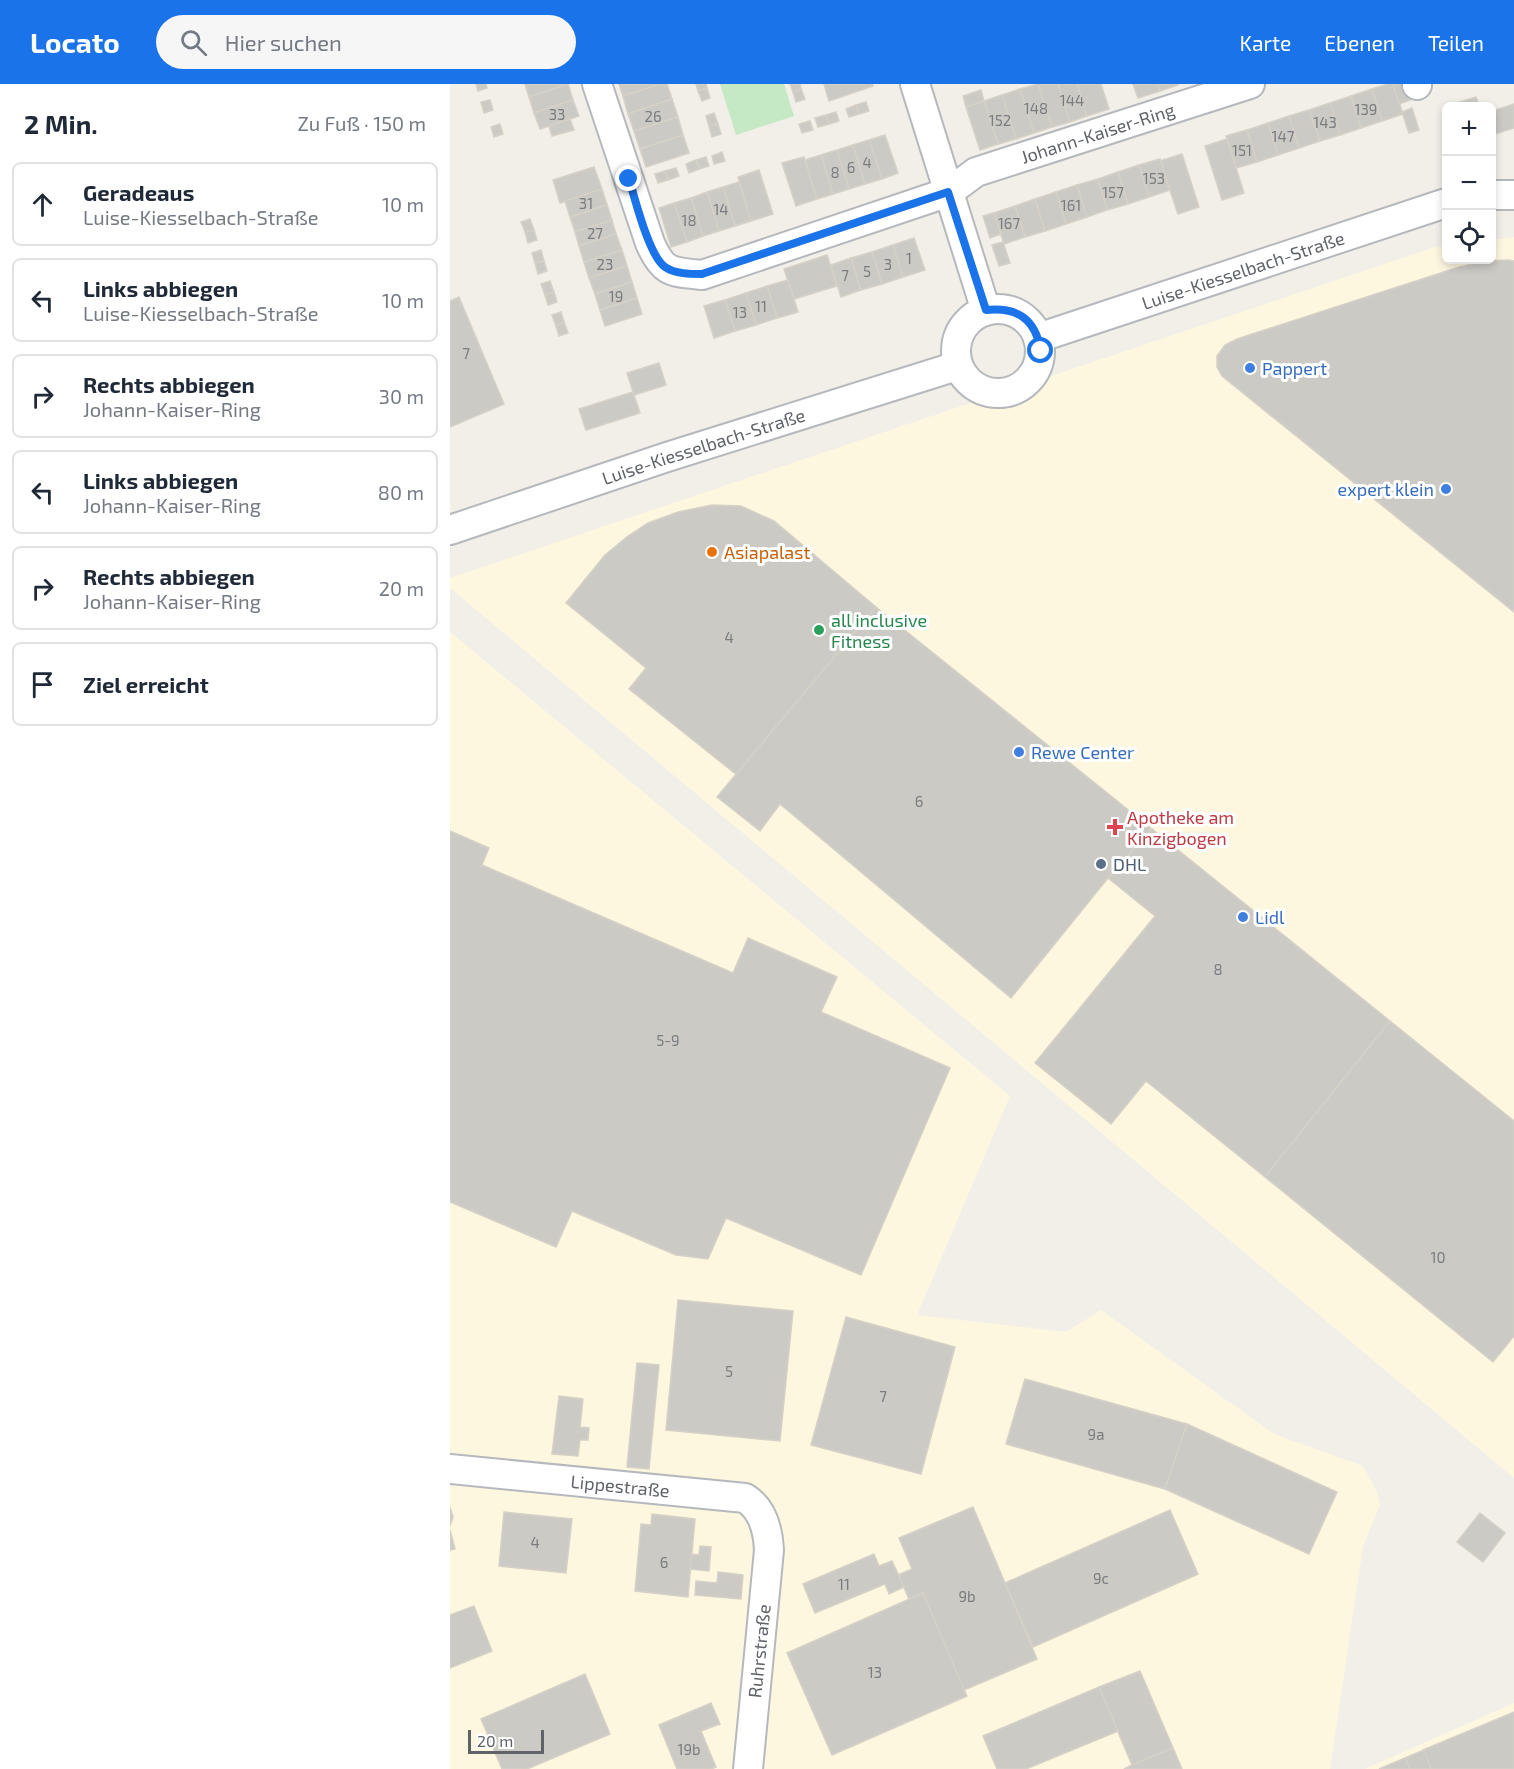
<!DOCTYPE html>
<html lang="de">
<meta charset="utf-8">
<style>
:root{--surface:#fff;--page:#f6f6f7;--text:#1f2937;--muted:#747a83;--line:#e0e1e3;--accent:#1a73e8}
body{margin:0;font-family:"Exo 2",sans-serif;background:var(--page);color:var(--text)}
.controls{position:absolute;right:18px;top:18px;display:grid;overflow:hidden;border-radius:9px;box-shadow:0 3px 9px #0003}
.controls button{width:54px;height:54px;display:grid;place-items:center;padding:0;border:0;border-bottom:2px solid var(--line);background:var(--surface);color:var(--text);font:30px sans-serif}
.scale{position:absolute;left:18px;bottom:15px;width:76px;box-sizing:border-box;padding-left:6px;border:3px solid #5f6368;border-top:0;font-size:16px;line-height:21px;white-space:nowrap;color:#5f6368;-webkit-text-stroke:4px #fff;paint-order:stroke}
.stop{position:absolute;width:18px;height:18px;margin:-14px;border:4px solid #1a73e8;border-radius:50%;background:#fff}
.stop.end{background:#1a73e8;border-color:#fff;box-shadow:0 2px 6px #0008}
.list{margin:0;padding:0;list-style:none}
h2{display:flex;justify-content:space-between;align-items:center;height:78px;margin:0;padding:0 24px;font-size:26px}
h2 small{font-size:20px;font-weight:400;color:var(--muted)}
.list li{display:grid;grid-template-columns:39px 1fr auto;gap:18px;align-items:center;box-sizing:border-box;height:84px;margin:0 12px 12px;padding:0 12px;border:2px solid var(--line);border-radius:9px}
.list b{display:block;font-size:22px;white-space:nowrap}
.list p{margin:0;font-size:20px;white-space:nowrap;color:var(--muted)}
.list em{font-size:20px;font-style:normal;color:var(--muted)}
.icon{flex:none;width:33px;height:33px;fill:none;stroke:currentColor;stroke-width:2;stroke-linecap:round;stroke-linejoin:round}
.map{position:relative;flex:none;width:1064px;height:1685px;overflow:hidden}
header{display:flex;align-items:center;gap:36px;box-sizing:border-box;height:84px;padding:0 30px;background:var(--accent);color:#fff}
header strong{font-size:28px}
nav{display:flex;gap:33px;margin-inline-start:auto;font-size:21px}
.search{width:420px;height:54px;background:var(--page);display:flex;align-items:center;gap:15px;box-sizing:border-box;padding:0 21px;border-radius:33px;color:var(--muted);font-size:22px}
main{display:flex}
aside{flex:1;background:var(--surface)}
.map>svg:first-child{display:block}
.commercial{fill:#fef7e0}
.green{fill:#c5e8c5}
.building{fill:#cccac5;stroke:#d6d1c6;stroke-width:1.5}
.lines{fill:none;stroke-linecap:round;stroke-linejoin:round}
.street-casing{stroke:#b5b8bc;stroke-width:32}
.street{stroke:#fff;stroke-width:28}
.route{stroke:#1a73e8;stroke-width:8}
.shop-dot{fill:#3f7fe0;stroke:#fff;stroke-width:2}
.food-dot{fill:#e8710a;stroke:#fff;stroke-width:2}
.leisure-dot{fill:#2e9e5b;stroke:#fff;stroke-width:2}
.health-dot{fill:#e0444e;stroke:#fff;stroke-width:2}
.service-dot{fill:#5c6f8a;stroke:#fff;stroke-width:2}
.labels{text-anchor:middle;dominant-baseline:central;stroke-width:6;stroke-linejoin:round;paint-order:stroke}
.number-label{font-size:15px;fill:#7a7d7f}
.street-label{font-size:18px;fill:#5f6368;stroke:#fff}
.shop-label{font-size:18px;fill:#366cbe;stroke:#fff;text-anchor:start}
.food-label{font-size:18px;fill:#c56008;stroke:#fff;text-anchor:start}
.leisure-label{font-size:18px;fill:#27864d;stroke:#fff;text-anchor:start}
.health-label{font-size:18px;fill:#be3a42;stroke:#fff;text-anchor:start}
.service-label{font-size:18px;fill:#4e5e75;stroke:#fff;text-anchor:start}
</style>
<header>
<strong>Locato</strong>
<div class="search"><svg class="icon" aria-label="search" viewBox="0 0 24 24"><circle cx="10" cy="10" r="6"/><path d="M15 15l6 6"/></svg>Hier suchen</div>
<nav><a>Karte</a><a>Ebenen</a><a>Teilen</a></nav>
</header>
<main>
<aside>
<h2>2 Min.<small>Zu Fuß · 150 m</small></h2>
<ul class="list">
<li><svg class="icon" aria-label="ahead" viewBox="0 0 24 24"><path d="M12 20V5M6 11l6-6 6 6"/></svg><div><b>Geradeaus</b><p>Luise-Kiesselbach-Straße</p></div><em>10 m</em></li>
<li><svg class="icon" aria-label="left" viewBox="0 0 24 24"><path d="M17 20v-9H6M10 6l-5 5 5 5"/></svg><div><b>Links abbiegen</b><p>Luise-Kiesselbach-Straße</p></div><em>10 m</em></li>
<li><svg class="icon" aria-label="right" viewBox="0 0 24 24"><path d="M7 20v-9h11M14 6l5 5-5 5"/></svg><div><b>Rechts abbiegen</b><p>Johann-Kaiser-Ring</p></div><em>30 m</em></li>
<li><svg class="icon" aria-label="left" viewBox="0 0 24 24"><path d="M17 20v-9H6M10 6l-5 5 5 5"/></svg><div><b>Links abbiegen</b><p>Johann-Kaiser-Ring</p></div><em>80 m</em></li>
<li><svg class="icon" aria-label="right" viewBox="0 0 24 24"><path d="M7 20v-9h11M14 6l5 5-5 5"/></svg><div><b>Rechts abbiegen</b><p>Johann-Kaiser-Ring</p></div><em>20 m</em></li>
<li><svg class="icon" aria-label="arrive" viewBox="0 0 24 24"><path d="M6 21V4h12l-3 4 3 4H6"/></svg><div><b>Ziel erreicht</b></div></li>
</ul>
</aside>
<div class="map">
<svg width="1064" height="1685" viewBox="0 0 1064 1685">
<rect width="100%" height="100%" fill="#f1efe8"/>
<g class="commercial">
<path d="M1064 153V1394L0 504V494L982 164 996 162V176H1042V156Z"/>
<path d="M0 548 560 1012 467 1231 616 1248 651 1226 824 1350 913 1382 926 1406 930 1421 913 1462 880 1685H0Z"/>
<path d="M1064 1619V1685H915Z"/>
</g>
<path class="green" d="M270 0H334L344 32 286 51Z"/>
<g class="building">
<path d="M26 0H36L37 4 28 7Z"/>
<path d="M75 0H117L79 13Z"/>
<path d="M118 0 123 16 84 29 79 13Z"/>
<path d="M169 0H210L173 12Z"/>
<path d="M210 0H217L222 15 178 30 173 12Z"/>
<path d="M246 0H256L257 4 248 7Z"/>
<path d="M340 0H350L351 5 343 8Z"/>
<path d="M374 0H422L423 2 379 17Z"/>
<path d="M588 0H608L620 38 602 43Z"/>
<path d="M588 0 602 43 584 49 570 5Z"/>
<path d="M608 0H627L637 32 620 38Z"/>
<path d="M627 0H651L659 25 637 32Z"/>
<path d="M683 0H707L710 7 688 14Z"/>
<path d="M707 0H728V1L710 7Z"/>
<path d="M938 0H943L953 30 932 37 922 5Z"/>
<path d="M943 0H955L960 16 949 20Z"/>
<path d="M257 4 260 14 252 17 248 7Z"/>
<path d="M351 5 355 15 346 18 343 8Z"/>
<path d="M570 5 584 49 566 55 552 11Z"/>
<path d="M922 5 932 37 911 44 901 12Z"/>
<path d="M531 6 534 17 516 23 513 12Z"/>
<path d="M552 11 566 55 548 60 534 17Z"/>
<path d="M901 12 911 44 890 51 880 19Z"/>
<path d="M1026 13 1029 22H996V31L994 23Z"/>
<path d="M222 15 228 33 184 47 178 30Z"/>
<path d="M40 16 43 26 34 29 31 18Z"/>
<path d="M123 16 129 32 90 45 84 29Z"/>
<path d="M534 17 548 60 530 66 516 23Z"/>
<path d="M416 18 419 27 409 30 406 21Z"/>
<path d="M880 19 890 51 870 57 859 26Z"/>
<path d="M1064 20V44L1042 51V27Z"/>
<path d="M406 21 409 30 399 33 396 25Z"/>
<path d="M962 24 969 46 959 49 952 28Z"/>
<path d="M859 26 870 57 849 64 839 32Z"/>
<path d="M386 28 389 37 379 40 376 31Z"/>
<path d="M264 29 268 40 259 42 256 32Z"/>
<path d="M376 31 379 40 368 43 365 34Z"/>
<path d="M839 32 849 64 828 71 818 39Z"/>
<path d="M228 33 233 51 190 65 184 47Z"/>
<path d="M120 35 124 46 102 52 99 42Z"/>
<path d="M360 37 363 46 352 49 349 40Z"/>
<path d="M818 39 828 71 807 78 797 46Z"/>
<path d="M50 40 53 50 44 53 41 43Z"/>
<path d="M268 40 271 50 262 53 259 42Z"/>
<path d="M797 46 807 78 786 84 776 52Z"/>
<path d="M233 51 239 69 196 83 190 65Z"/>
<path d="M435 51 448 89 432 95 419 56Z"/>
<path d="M777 55 794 109 772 116 755 62Z"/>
<path d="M419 56 432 95 415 100 403 61Z"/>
<path d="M403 61 415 100 399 105 387 66Z"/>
<path d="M387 66 399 105 383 110 371 71Z"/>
<path d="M272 68 275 77 264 80 262 72Z"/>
<path d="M732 70 749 123 728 130 710 77Z"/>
<path d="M371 71 383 110 367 115 355 76Z"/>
<path d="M256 73 259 82 249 85 246 76Z"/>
<path d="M354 73 367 115 346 122 332 79Z"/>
<path d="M710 75 720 106 699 113 689 81Z"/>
<path d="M246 76 249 85 239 89 236 80Z"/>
<path d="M689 81 699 113 678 120 668 88Z"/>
<path d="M144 83 152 105 110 119 103 96Z"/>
<path d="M226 84 229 92 218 96 215 87Z"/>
<path d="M309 86 323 130 301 137 288 93Z"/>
<path d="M215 87 218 96 208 99 205 90Z"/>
<path d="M668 88 678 120 657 126 648 95Z"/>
<path d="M648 95 657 126 637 133 627 101Z"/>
<path d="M289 98 301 137 285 142 273 103Z"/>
<path d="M627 101 637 133 616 140 606 108Z"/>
<path d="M273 103 285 142 269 147 257 108Z"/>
<path d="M152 105 157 121 120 133 115 117Z"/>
<path d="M257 108 269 147 253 152 241 114Z"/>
<path d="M606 108 616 140 595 147 585 115Z"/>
<path d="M241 114 253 152 237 158 224 119Z"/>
<path d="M585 115 595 147 575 153 565 122Z"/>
<path d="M224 119 237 158 221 163 209 124Z"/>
<path d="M157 121 162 136 125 148 120 133Z"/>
<path d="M565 122 575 153 554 160 544 129Z"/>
<path d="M544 129 551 150 540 154 533 132Z"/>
<path d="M80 135 84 146 75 148 71 138Z"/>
<path d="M162 136 166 150 129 162 125 148Z"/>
<path d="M84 146 87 156 78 159 75 148Z"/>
<path d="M166 150 172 166 134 178 129 162Z"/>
<path d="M464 154 475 186 453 193 443 161Z"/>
<path d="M553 158 560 179 549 182 542 161Z"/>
<path d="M443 161 453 193 432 200 422 168Z"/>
<path d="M91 166 94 177 85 179 82 169Z"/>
<path d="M172 166 177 182 139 194 134 178Z"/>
<path d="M422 168 432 200 411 206 401 174Z"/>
<path d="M377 171 387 202 344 215 334 185Z"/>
<path d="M401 174 411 206 391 213 381 181Z"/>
<path d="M1058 176 1064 177V528L772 292 767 283V272L775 261 787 255 1009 183 1037 177Z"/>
<path d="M94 177 97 187 88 190 85 179Z"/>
<path d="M177 182 182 198 145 210 139 194Z"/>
<path d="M338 196 348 228 327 234 317 202Z"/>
<path d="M100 197 104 208 95 211 91 200Z"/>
<path d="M182 198 187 214 150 226 145 210Z"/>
<path d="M317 202 327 234 306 241 296 209Z"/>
<path d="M104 208 107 218 98 221 95 211Z"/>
<path d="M296 209 306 241 285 247 275 216Z"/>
<path d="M9 213 54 320 0 343V217Z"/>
<path d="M187 214 192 230 155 242 150 226Z"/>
<path d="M275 216 285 247 264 254 254 222Z"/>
<path d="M111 228 114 238 106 242 102 231Z"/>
<path d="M114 238 118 249 109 252 106 242Z"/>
<path d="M209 279 216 301 184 311 177 289Z"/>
<path d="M183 308 190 329 136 346 129 325Z"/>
<path d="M262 421 291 422 324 437 426 523 287 691 179 605 196 584 116 519 155 471 178 452 198 439 228 428Z"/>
<path d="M426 523 702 745 658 794 561 914 330 720 310 747 267 713Z"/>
<path d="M702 745 940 937 815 1093 696 997 661 1040 585 979 705 832 658 794Z"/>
<path d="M0 747 39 764 32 781 283 889 298 854 387 893 371 928 500 984 411 1191 276 1134 258 1175 226 1171 122 1127 106 1163 0 1118Z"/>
<path d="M940 937 1064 1037V1252L1043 1278 815 1093Z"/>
<path d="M228 1216 343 1227 330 1357 216 1346Z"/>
<path d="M396 1233 505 1263 471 1390 361 1361Z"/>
<path d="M187 1279 209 1281 199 1385 177 1383Z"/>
<path d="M575 1295 737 1340 715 1405 556 1360Z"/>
<path d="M109 1312 133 1315 130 1343 139 1344 138 1356H130L128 1372 102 1370Z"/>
<path d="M737 1340 887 1408 859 1470 715 1405Z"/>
<path d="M0 1423 3 1433 0 1442Z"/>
<path d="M523 1423 587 1575 514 1606 473 1509 459 1515 448 1491 462 1485 449 1454Z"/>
<path d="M720 1426 748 1490 583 1563 555 1499Z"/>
<path d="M54 1428 122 1435 116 1489 49 1482Z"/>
<path d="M1030 1429 1055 1449 1033 1478 1007 1458Z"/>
<path d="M202 1430 245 1435 238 1513 185 1507 191 1440 201 1441Z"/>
<path d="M0 1446 5 1465 0 1466Z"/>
<path d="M250 1462 261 1463 259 1487 240 1485 242 1470 249 1471Z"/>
<path d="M424 1470 429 1482 442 1477 454 1503 439 1510 435 1500 365 1529 353 1500Z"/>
<path d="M268 1488 293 1491 291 1515 245 1511 246 1497 267 1499Z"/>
<path d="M473 1509 517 1612 382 1671 337 1569Z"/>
<path d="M24 1522 42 1567 0 1584V1531Z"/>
<path d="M690 1587 723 1664 682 1681 649 1603Z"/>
<path d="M135 1590 160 1650 77 1685H52L31 1635Z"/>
<path d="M649 1603 668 1647 576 1685H547L533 1652Z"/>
<path d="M261 1619 270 1640 251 1647 266 1683 261 1685H227L209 1641Z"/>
<path d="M1064 1628V1685H981L973 1666Z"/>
<path d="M723 1664 732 1685H674L682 1681Z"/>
<path d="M974 1666 981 1685H960L955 1674Z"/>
<path d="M955 1674 960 1685H929Z"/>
</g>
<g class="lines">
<defs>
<g id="street">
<path id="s1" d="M147 0 200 159C213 189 221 188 252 191L499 108 526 88 800 0"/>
<path d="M465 0 536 227"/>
<path d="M967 0V1"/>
<path d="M1042 111H1064"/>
<circle cx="548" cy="267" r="42"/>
<path id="s2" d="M588 254 996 119"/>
<path id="s3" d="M0 446 217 373 507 282"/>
<path id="s4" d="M0 1385 295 1414C313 1425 318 1446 319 1466L298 1685"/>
</g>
</defs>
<use href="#street" class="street-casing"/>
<use href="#street" class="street"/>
</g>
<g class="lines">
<path class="route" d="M179 95C185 115 199 172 215 183 225 190 240 190 252 190L498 108 536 226C567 223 585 234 591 267"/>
</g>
<g class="shop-dot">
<circle cx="800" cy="284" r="6"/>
<circle cx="996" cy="405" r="6"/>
<circle cx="569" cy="668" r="6"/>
<circle cx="793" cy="833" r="6"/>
</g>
<circle class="food-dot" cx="262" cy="468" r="6"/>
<circle class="leisure-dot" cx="369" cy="546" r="6"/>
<path class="health-dot" d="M662 734h6v6h6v6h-6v6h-6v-6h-6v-6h6z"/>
<circle class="service-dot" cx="651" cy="780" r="6"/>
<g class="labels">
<g class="number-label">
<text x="622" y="16">144</text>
<text x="586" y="24">148</text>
<text x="916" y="25">139</text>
<text x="107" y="30">33</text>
<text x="203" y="32">26</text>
<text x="550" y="36">152</text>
<text x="875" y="38">143</text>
<text x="833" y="52">147</text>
<text x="792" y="66">151</text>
<text x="417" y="78">4</text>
<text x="401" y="83">6</text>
<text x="385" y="88">8</text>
<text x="704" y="94">153</text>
<text x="663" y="108">157</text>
<text x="136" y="119">31</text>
<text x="621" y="121">161</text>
<text x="271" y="125">14</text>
<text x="239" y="136">18</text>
<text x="559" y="139">167</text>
<text x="145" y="149">27</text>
<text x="459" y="174">1</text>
<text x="155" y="180">23</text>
<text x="438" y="180">3</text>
<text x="417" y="187">5</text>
<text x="395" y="191">7</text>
<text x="166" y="212">19</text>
<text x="311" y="222">11</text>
<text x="290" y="228">13</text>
<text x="16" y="269">7</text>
<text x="279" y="553">4</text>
<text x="469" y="717">6</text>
<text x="768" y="885">8</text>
<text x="218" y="956">5-9</text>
<text x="988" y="1173">10</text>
<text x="279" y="1287">5</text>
<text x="433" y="1312">7</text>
<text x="646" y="1350">9a</text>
<text x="85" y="1458">4</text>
<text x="214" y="1478">6</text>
<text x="651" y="1494">9c</text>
<text x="394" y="1500">11</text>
<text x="517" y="1512">9b</text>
<text x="425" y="1588">13</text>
<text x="239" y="1665">19b</text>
</g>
<g class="street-label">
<text stroke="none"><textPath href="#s1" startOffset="656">Johann-Kaiser-Ring</textPath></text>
<text stroke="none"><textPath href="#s2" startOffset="216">Luise-Kiesselbach-Straße</textPath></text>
<text stroke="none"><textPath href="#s3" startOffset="267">Luise-Kiesselbach-Straße</textPath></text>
<text stroke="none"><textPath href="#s4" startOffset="171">Lippestraße</textPath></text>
<text transform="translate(309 1567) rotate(-84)">Ruhrstraße</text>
</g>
<g class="shop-label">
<text x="812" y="284">Pappert</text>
<text x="984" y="405" text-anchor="end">expert klein</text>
<text x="581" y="668">Rewe Center</text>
<text x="805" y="833">Lidl</text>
</g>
<g class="food-label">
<text x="274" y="468">Asiapalast</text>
</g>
<g class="leisure-label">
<text x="381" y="536">all inclusive<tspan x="381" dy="21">Fitness</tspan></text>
</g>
<g class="health-label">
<text x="677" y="733">Apotheke am<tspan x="677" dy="21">Kinzigbogen</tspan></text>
</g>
<g class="service-label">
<text x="663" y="780">DHL</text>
</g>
</g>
</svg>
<div class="controls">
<button>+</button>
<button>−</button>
<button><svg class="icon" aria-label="locate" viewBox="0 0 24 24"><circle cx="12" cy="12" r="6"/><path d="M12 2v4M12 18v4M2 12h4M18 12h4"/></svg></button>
</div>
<div class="scale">20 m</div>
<div class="stop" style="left:591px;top:267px"></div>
<div class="stop end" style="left:179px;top:95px"></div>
</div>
</main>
